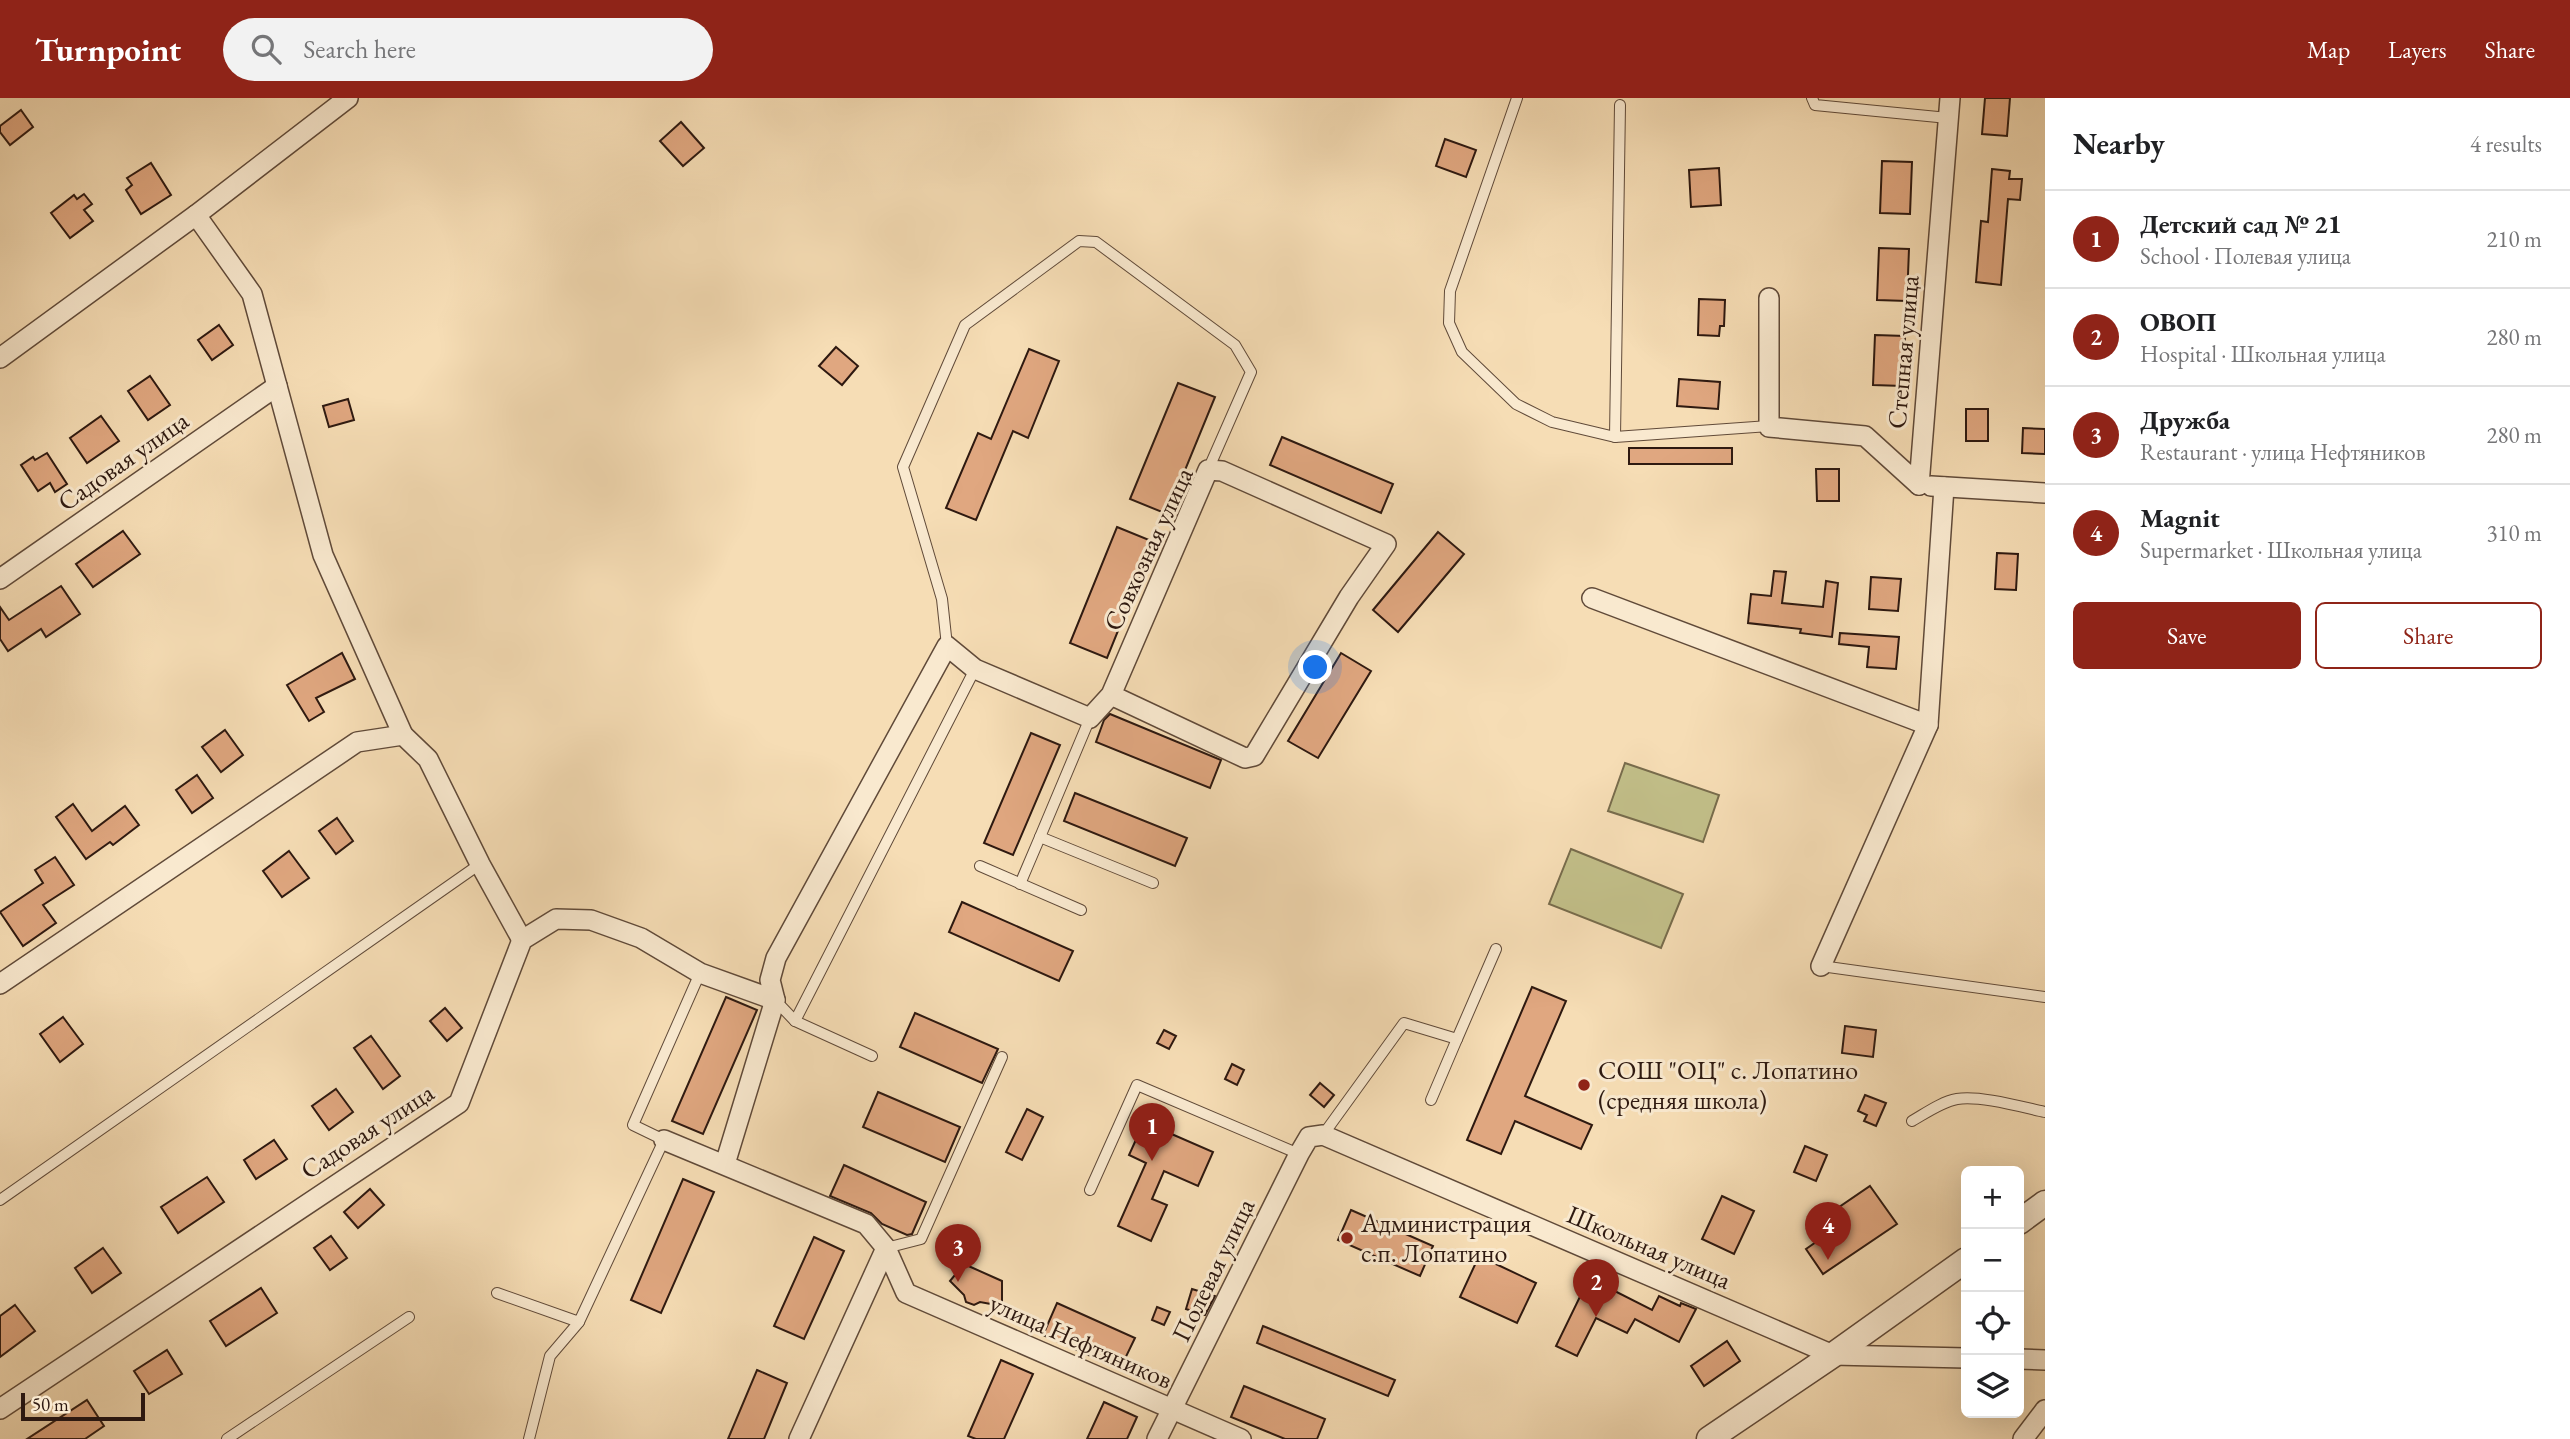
<!DOCTYPE html>
<meta charset="utf-8">
<style>
:root{--surface:#fff;--page:#f2f2f2;--text:#202124;--muted:#757577;--line:#e0e0e0;--accent:#8f2418}
body{margin:0;font-family:"EB Garamond",serif;background:var(--page);color:var(--text)}
.controls{position:absolute;right:21px;bottom:21px;display:grid;overflow:hidden;border-radius:10px;box-shadow:0 7px 28px #0002}
.controls button{width:63px;height:63px;display:grid;place-items:center;padding:0;border:0;border-bottom:2px solid var(--line);background:var(--surface);color:var(--text);font:35px sans-serif}
.scale{position:absolute;left:21px;bottom:18px;width:124px;box-sizing:border-box;padding-left:7px;border:4px solid #2e1910;border-top:0;font-size:19px;line-height:24px;white-space:nowrap;color:#2e1910;-webkit-text-stroke:5px #f9e9cf;paint-order:stroke}
.you{position:absolute;left:1316px;top:570px;width:24px;height:24px;margin:-18px;border:5px solid #fff;border-radius:50%;background:#1a73e8;box-shadow:0 0 0 10px #1a73e833}
.badge{display:grid;place-items:center;width:46px;height:46px;border-radius:50%;background:var(--accent);color:#fff;font-size:23px;font-weight:700}
.pin{position:absolute;translate:-50% -58px;filter:drop-shadow(0 2px 4px #0008)}
.pin::after{content:'';position:absolute;top:37px;width:24px;height:21px;background:inherit;clip-path:polygon(0 0,100% 0,50% 100%)}
.list{margin:0;padding:0;list-style:none}
h2{display:flex;justify-content:space-between;align-items:center;height:91px;margin:0;padding:0 28px;font-size:30px}
h2 small{font-size:23px;font-weight:400;color:var(--muted)}
.list li{display:grid;grid-template-columns:46px 1fr auto;gap:21px;align-items:center;box-sizing:border-box;height:98px;padding:0 28px;border-top:2px solid var(--line)}
.list b{display:block;font-size:26px;white-space:nowrap}
.list p{margin:0;font-size:23px;white-space:nowrap;color:var(--muted)}
.list em{font-size:23px;font-style:normal;color:var(--muted)}
.actions{display:flex;gap:14px;padding:21px 28px}
.actions a{flex:1;padding:16px 0;border:2px solid var(--accent);border-radius:10px;text-align:center;font-size:24px;color:var(--accent)}
.actions .main{background:var(--accent);color:#fff}
.icon{flex:none;width:38px;height:38px;fill:none;stroke:currentColor;stroke-width:2;stroke-linecap:round;stroke-linejoin:round}
.map{position:relative;flex:none;width:2045px;height:1341px;overflow:hidden}
header{display:flex;align-items:center;gap:42px;box-sizing:border-box;height:98px;padding:0 35px;background:var(--accent);color:#fff}
header strong{font-size:33px}
nav{display:flex;gap:38px;margin-inline-start:auto;font-size:24px}
.search{width:490px;height:63px;background:var(--page);display:flex;align-items:center;gap:18px;box-sizing:border-box;padding:0 24px;border-radius:38px;color:var(--muted);font-size:26px}
main{display:flex}
aside{flex:1;background:var(--surface)}
.map>svg:first-child{display:block}
.green{fill:#c2bf89;stroke:#786c4c;stroke-width:2}
.building{fill:#e0a780;stroke:#2e1910;stroke-width:2}
.lines{fill:none;stroke-linecap:round;stroke-linejoin:round}
.service-casing{stroke:#604a39;stroke-width:12}
.minor-casing{stroke:#604a39;stroke-width:22}
.tertiary-casing{stroke:#604a39;stroke-width:27}
.service{stroke:#f9e9cf;stroke-width:10}
.minor{stroke:#f9e9cf;stroke-width:19}
.tertiary{stroke:#f9e9cf;stroke-width:24}
.poi-dot{fill:#8f2418;stroke:#f9e9cf;stroke-width:2.5}
.labels{text-anchor:middle;dominant-baseline:central;stroke-width:6;stroke-linejoin:round;paint-order:stroke}
.street-label{font-size:26px;fill:#2e1910;stroke:#f9e9cf}
.poi-label{font-size:26px;fill:#2e1910;stroke:#f9e9cf;text-anchor:start}
</style>
<header>
<strong>Turnpoint</strong>
<div class="search"><svg class="icon" aria-label="search" viewBox="0 0 24 24"><circle cx="10" cy="10" r="6"/><path d="M15 15l6 6"/></svg>Search here</div>
<nav><a>Map</a><a>Layers</a><a>Share</a></nav>
</header>
<main>
<div class="map">
<svg width="2045" height="1341" viewBox="0 0 2045 1341">
<rect width="100%" height="100%" fill="#f6ddb5"/>
<filter id="stains"><feTurbulence type="fractalNoise" baseFrequency=".00286" numOctaves="4"/><feColorMatrix values="0 0 0 0 .2 0 0 0 0 .09 0 0 0 0 .02 0 0 0 .5 -.17"/></filter>
<radialGradient id="worn" r=".72"><stop offset=".6" stop-color="#630" stop-opacity="0"/><stop offset="1" stop-color="#630" stop-opacity=".3"/></radialGradient>
<g class="green">
<path d="M1625 665 1719 697 1703 744 1608 713Z"/>
<path d="M1571 751 1683 796 1661 850 1549 806Z"/>
</g>
<g class="building">
<path d="M1985 0H2010L2007 38 1982 36Z"/>
<path d="M21 12 33 29 10 47 0 34V28Z"/>
<path d="M681 24 704 50 683 68 660 43Z"/>
<path d="M1445 41 1476 52 1466 79 1436 68Z"/>
<path d="M1882 63 1912 64 1910 116 1880 115Z"/>
<path d="M151 65 171 97 141 116 126 92 132 87 127 80Z"/>
<path d="M1719 70 1721 107 1691 109 1689 72Z"/>
<path d="M1992 71 2010 73 2009 81H2022L2020 102 2008 101 2001 187 1976 184 1981 123 1988 124Z"/>
<path d="M84 96 92 106 84 112 93 123 70 140 51 115 74 97 77 101Z"/>
<path d="M1879 150 1909 151 1907 203 1877 202Z"/>
<path d="M1699 201 1725 202 1724 228H1720L1719 238 1698 237Z"/>
<path d="M219 227 233 247 212 262 198 242Z"/>
<path d="M1875 237 1905 238 1903 288 1873 287Z"/>
<path d="M836 249 858 268 842 287 819 268Z"/>
<path d="M1029 251 1059 263 1028 340 1013 333 976 422 946 410 978 335 991 341Z"/>
<path d="M150 278 170 307 148 322 128 293Z"/>
<path d="M1679 281 1720 284 1718 311 1677 308Z"/>
<path d="M1178 285 1215 299 1167 416 1130 401Z"/>
<path d="M348 301 354 322 329 329 323 308Z"/>
<rect x="1966" y="311" width="22" height="32"/>
<path d="M101 318 119 343 87 365 70 340Z"/>
<path d="M2023 330 2045 331V356L2022 355Z"/>
<path d="M1282 339 1393 386 1381 415 1270 367Z"/>
<rect x="1629" y="350" width="103" height="16"/>
<path d="M47 355 67 386 55 394 50 385 38 393 21 367 33 359 35 362Z"/>
<path d="M1816 371H1839V403H1817Z"/>
<path d="M1117 429 1154 444 1107 560 1070 545Z"/>
<path d="M123 433 140 456 93 489 76 466Z"/>
<path d="M1438 434 1464 456 1398 534 1373 512Z"/>
<path d="M1997 455 2018 456 2016 492 1995 491Z"/>
<path d="M1774 473 1786 474 1782 505 1823 509 1826 483 1838 485 1832 539 1800 535 1801 531 1748 525 1751 496 1771 498Z"/>
<path d="M1871 479 1901 481 1898 513 1869 511Z"/>
<path d="M61 488 80 516 46 539 41 531 8 553 0 541V509L9 522Z"/>
<path d="M1840 535 1899 539 1896 571 1867 569 1869 549 1839 546Z"/>
<path d="M342 555 355 581 316 600 324 614 309 623 287 587Z"/>
<path d="M1341 555 1371 573 1318 660 1288 643Z"/>
<path d="M1110 616 1221 662 1210 690 1096 644 1104 622Z"/>
<path d="M225 632 243 657 221 674 202 649Z"/>
<path d="M1031 635 1060 647 1013 757 984 745Z"/>
<path d="M197 677 213 700 192 715 176 692Z"/>
<path d="M1075 695 1187 740 1175 768 1064 723Z"/>
<path d="M73 706 92 733 125 708 139 727 113 747 110 744 86 761 56 719Z"/>
<path d="M337 720 353 743 336 756 319 733Z"/>
<path d="M289 753 309 780 282 799 263 773Z"/>
<path d="M55 759 74 787 43 807 56 825 23 848 0 814 43 785 35 772Z"/>
<path d="M962 804 1073 853 1059 883 949 834Z"/>
<path d="M1532 889 1566 903 1525 998 1592 1027 1581 1051 1515 1023 1501 1056 1467 1042Z"/>
<path d="M726 899 757 912 703 1036 672 1023Z"/>
<path d="M445 910 462 930 447 943 430 923Z"/>
<path d="M915 915 998 951 982 985 900 949Z"/>
<path d="M63 919 83 946 60 964 40 936Z"/>
<path d="M1845 928 1876 932 1873 959 1842 955Z"/>
<path d="M1164 932 1176 938 1169 951 1157 945Z"/>
<path d="M371 938 400 978 383 991 354 950Z"/>
<path d="M1232 966 1244 972 1237 987 1225 981Z"/>
<path d="M1320 985 1334 997 1324 1009 1310 997Z"/>
<path d="M336 991 353 1014 329 1032 312 1008Z"/>
<path d="M878 994 960 1029 945 1064 863 1029Z"/>
<path d="M1865 997 1886 1005 1876 1028 1864 1023 1867 1017 1858 1013Z"/>
<path d="M1027 1011 1043 1019 1022 1062 1006 1054Z"/>
<path d="M1144 1024 1213 1054 1198 1088 1164 1073 1152 1101 1167 1107 1151 1143 1118 1128 1146 1065 1129 1057Z"/>
<path d="M274 1042 287 1061 256 1081 244 1062Z"/>
<path d="M1805 1048 1827 1057 1816 1083 1794 1074Z"/>
<path d="M844 1067 926 1104 912 1136 907 1137 882 1126 871 1115 830 1098Z"/>
<path d="M207 1079 224 1104 178 1135 161 1109Z"/>
<path d="M683 1081 714 1094 661 1215 631 1202Z"/>
<path d="M1870 1088 1897 1126 1823 1176 1806 1151 1816 1144 1807 1131Z"/>
<path d="M370 1091 384 1107 358 1130 344 1114Z"/>
<path d="M1722 1098 1754 1113 1734 1156 1702 1141Z"/>
<path d="M1351 1112 1433 1148 1420 1178 1338 1142Z"/>
<path d="M331 1138 347 1160 330 1172 314 1150Z"/>
<path d="M814 1139 844 1153 804 1241 774 1228Z"/>
<path d="M103 1150 121 1175 92 1195 75 1170Z"/>
<path d="M1479 1158 1536 1185 1517 1225 1460 1199Z"/>
<path d="M964 1166 1002 1183V1208L980 1204 974 1207 966 1204 964 1197 950 1183Z"/>
<path d="M1589 1180 1652 1212 1659 1198 1680 1208 1681 1205 1696 1211 1679 1244 1635 1221 1627 1235 1596 1220 1577 1258 1556 1248Z"/>
<path d="M261 1190 277 1215 226 1248 210 1223Z"/>
<path d="M1192 1191 1215 1198 1205 1217 1186 1211Z"/>
<path d="M1057 1205 1135 1240 1120 1271 1043 1237Z"/>
<path d="M15 1207 35 1233 0 1259V1218Z"/>
<path d="M1157 1209 1170 1214 1164 1227 1152 1222Z"/>
<path d="M1263 1228 1395 1282 1388 1298 1257 1245Z"/>
<path d="M1727 1243 1740 1263 1704 1288 1691 1268Z"/>
<path d="M167 1252 182 1276 149 1296 134 1273Z"/>
<path d="M1001 1262 1033 1276 1004 1341H976L968 1338Z"/>
<path d="M757 1272 787 1285 764 1341H728Z"/>
<path d="M1244 1288 1325 1321 1317 1341H1285L1231 1319Z"/>
<path d="M87 1302 104 1328 85 1341H27Z"/>
<path d="M1104 1304 1137 1319 1127 1341H1087Z"/>
</g>
<g class="lines">
<defs>
<g id="service">
<path d="M1517 0 1450 193 1449 225 1462 254 1516 306 1552 324 1615 339 1769 328"/>
<path d="M1812 0 1815 7 1948 20"/>
<path d="M1615 339 1620 7"/>
<path d="M947 548 942 501 903 369 965 227 1079 143 1096 144 1235 247 1251 274 1208 372"/>
<path d="M1090 620 1040 739 1153 785"/>
<path d="M980 768 1081 812"/>
<path d="M1020 786 1040 739"/>
<path d="M1821 868 2045 899"/>
<path d="M775 902 795 923 872 958"/>
<path d="M795 923 975 571"/>
<path d="M1431 1002 1457 941"/>
<path d="M1912 1023C1926 1015 1941 1004 1957 1001 1979 997 2022 1009 2045 1014"/>
<path d="M1323 1037 1404 925 1457 941 1496 851"/>
<path d="M1090 1092 1137 987 1299 1056"/>
<path d="M0 1102 480 766"/>
<path d="M886 1150 921 1141 1002 959"/>
<path d="M497 1195 579 1224 664 1042 633 1027 700 875"/>
<path d="M227 1341 409 1219"/>
<path d="M529 1341 550 1258 579 1224"/>
</g>
<g id="minor">
<path d="M348 0 196 117 252 196 323 457 403 637"/>
<path d="M1769 200V329L1865 338 1919 387"/>
<path d="M0 260 196 117"/>
<path d="M1919 387 1950 0"/>
<path d="M1931 388 2045 395"/>
<path d="M0 481 277 288"/>
<path d="M1592 500 1928 627"/>
<path d="M1821 868 1928 627 1944 389"/>
<path d="M0 886 357 644 403 637 428 661 480 766 522 842"/>
<path d="M664 1042 866 1126 886 1150 906 1195 1241 1341"/>
<path d="M725 1066 775 902 770 882 776 860 947 548 975 571 1090 620 1111 597 1245 660 1254 658 1349 499 1386 446 1222 373 1208 372 1111 597"/>
<path d="M2019 1261 2045 1262"/>
<path d="M0 1311 459 1005 522 842 556 821 591 822 641 840 700 875 775 902"/>
<path d="M799 1341 886 1150"/>
<path d="M1157 1341 1299 1056 1309 1039 1323 1037 1833 1257 1966 1260"/>
<path d="M2023 1341 2045 1312"/>
</g>
<g id="tertiary">
<path d="M2019 1124 2045 1105"/>
<path d="M1709 1341 1833 1257 1966 1162"/>
</g>
</defs>
<use href="#service" class="service-casing"/>
<use href="#minor" class="minor-casing"/>
<use href="#tertiary" class="tertiary-casing"/>
<use href="#service" class="service"/>
<use href="#minor" class="minor"/>
<use href="#tertiary" class="tertiary"/>
</g>
<g class="poi-dot">
<circle cx="1584" cy="987" r="7"/>
<circle cx="1347" cy="1140" r="7"/>
</g>
<g class="labels">
<g class="street-label">
<text transform="translate(1903 254) rotate(-85)">Степная улица</text>
<text transform="translate(123 363) rotate(-35)">Садовая улица</text>
<text transform="translate(1148 451) rotate(-65)">Совхозная улица</text>
<text transform="translate(367 1033) rotate(-33)">Садовая улица</text>
<text transform="translate(1649 1149) rotate(23)">Школьная улица</text>
<text transform="translate(1213 1172) rotate(-64)">Полевая улица</text>
<text transform="translate(1081 1243) rotate(24)">улица Нефтяников</text>
</g>
<g class="poi-label">
<text x="1598" y="972">СОШ "ОЦ" с. Лопатино<tspan x="1598" dy="30">(средняя школа)</tspan></text>
<text x="1361" y="1125">Администрация<tspan x="1361" dy="30">с.п. Лопатино</tspan></text>
</g>
</g>
<rect width="100%" height="100%" filter="url(#stains)"/>
<rect width="100%" height="100%" fill="url(#worn)"/>
</svg>
<div class="controls">
<button>+</button>
<button>−</button>
<button><svg class="icon" aria-label="locate" viewBox="0 0 24 24"><circle cx="12" cy="12" r="6"/><path d="M12 2v4M12 18v4M2 12h4M18 12h4"/></svg></button>
<button><svg class="icon" aria-label="layers" viewBox="0 0 24 24"><path d="M12 4l9 5-9 5-9-5zM3 14l9 5 9-5"/></svg></button>
</div>
<div class="scale">50 m</div>
<div class="you"></div>
<div class="pin badge" style="left:1152px;top:1063px">1</div>
<div class="pin badge" style="left:1596px;top:1219px">2</div>
<div class="pin badge" style="left:958px;top:1184px">3</div>
<div class="pin badge" style="left:1828px;top:1162px">4</div>
</div>
<aside>
<h2>Nearby<small>4 results</small></h2>
<ul class="list">
<li><span class="badge">1</span><div><b>Детский сад № 21</b><p>School · Полевая улица</p></div><em>210 m</em></li>
<li><span class="badge">2</span><div><b>ОВОП</b><p>Hospital · Школьная улица</p></div><em>280 m</em></li>
<li><span class="badge">3</span><div><b>Дружба</b><p>Restaurant · улица Нефтяников</p></div><em>280 m</em></li>
<li><span class="badge">4</span><div><b>Magnit</b><p>Supermarket · Школьная улица</p></div><em>310 m</em></li>
</ul>
<div class="actions"><a class="main">Save</a><a>Share</a></div>
</aside>
</main>
